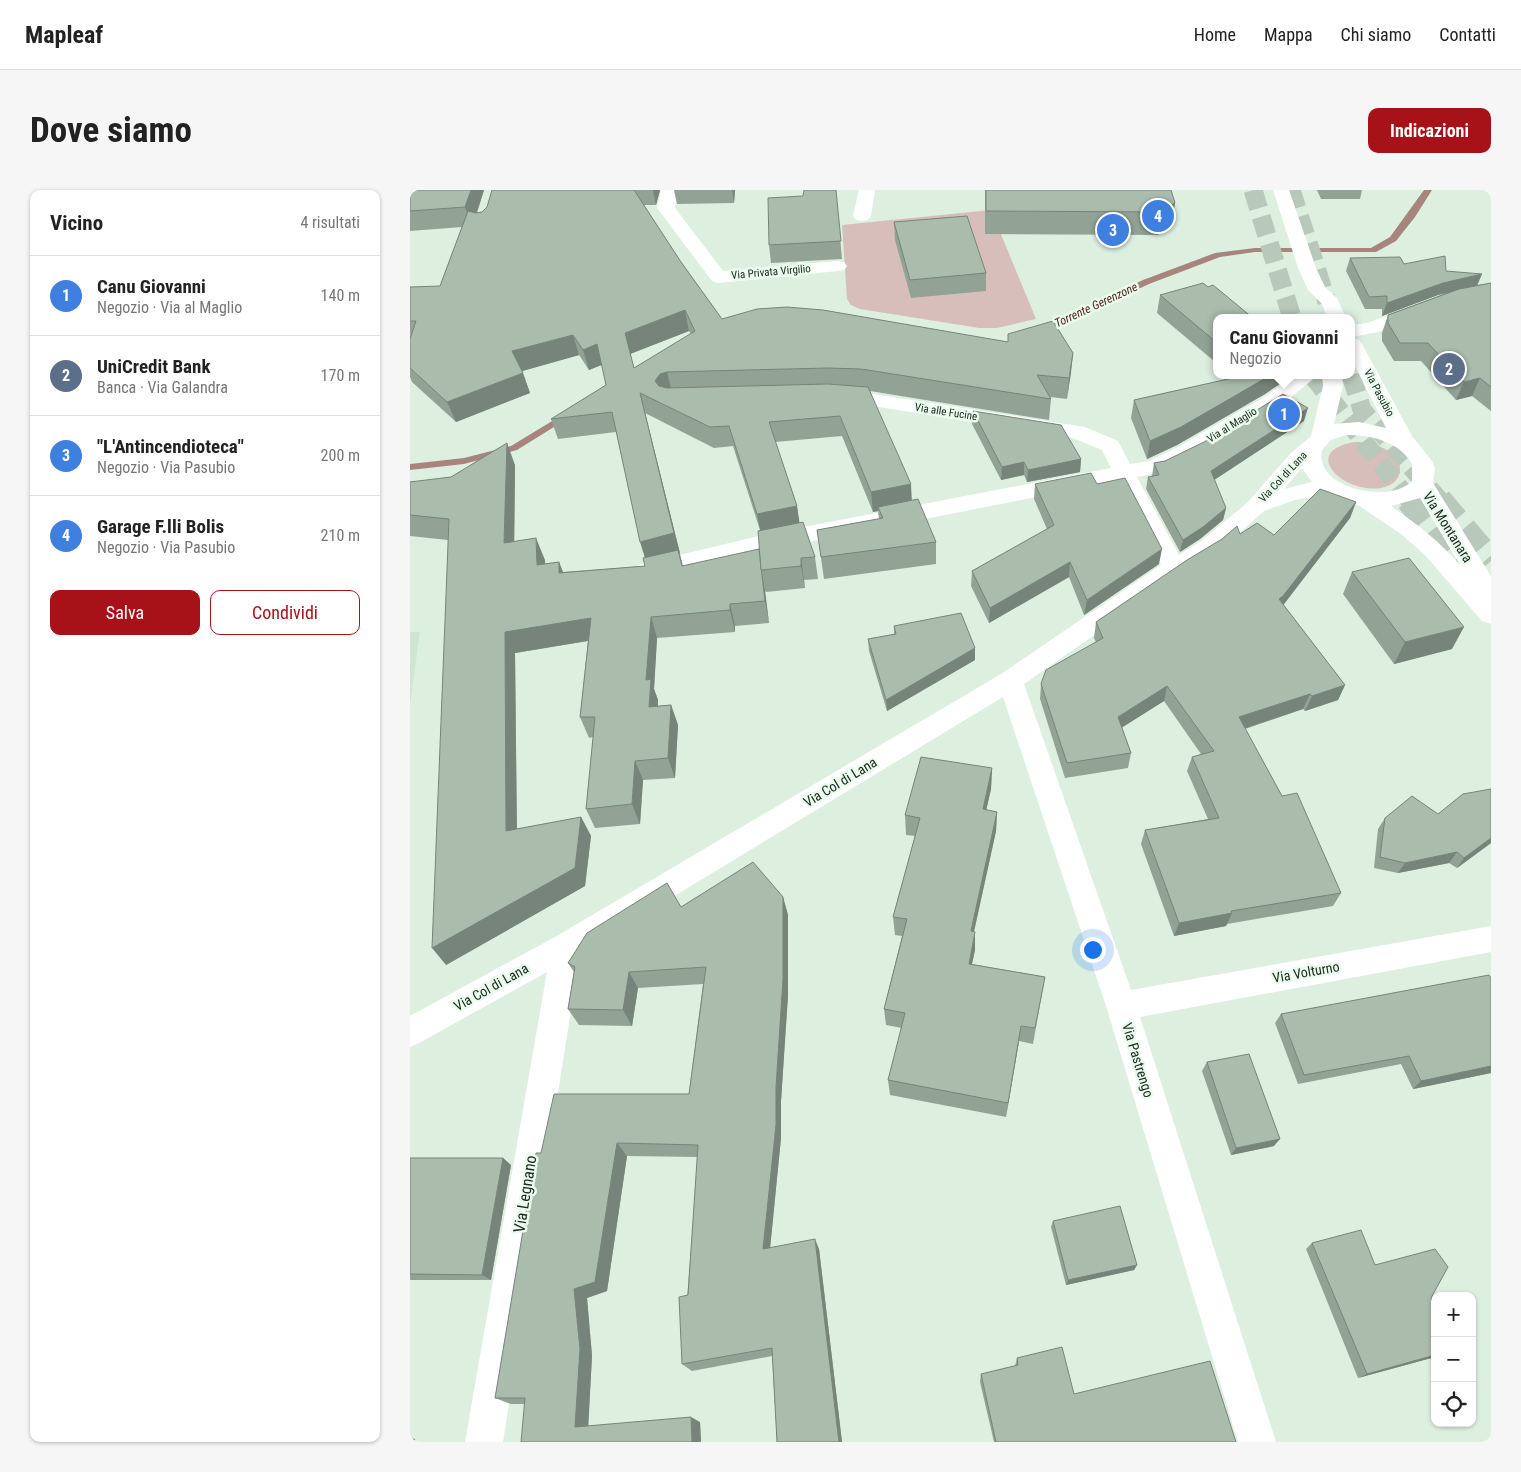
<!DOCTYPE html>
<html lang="it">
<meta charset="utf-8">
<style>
:root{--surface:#fff;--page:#f6f6f6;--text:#222;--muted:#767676;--line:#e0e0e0;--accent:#a71218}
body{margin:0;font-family:"Roboto Condensed",sans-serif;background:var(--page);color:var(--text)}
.controls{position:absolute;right:15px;bottom:15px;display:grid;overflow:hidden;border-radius:10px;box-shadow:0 1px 4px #0004}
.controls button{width:45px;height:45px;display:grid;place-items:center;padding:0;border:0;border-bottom:1px solid var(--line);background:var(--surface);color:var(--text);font:25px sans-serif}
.you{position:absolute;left:682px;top:759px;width:18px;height:18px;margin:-12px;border:4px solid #fff;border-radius:50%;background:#1a73e8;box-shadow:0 0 0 8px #1a73e833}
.badge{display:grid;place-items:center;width:32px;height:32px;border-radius:50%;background:var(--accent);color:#fff;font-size:16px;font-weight:700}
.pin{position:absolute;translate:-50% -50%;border:2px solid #fff;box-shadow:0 1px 5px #0006}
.popup{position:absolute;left:803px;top:124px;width:142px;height:65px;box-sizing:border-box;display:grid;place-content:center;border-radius:10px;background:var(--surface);filter:drop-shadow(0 1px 4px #0005);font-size:16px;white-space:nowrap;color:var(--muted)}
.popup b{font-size:19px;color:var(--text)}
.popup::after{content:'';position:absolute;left:50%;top:100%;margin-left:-10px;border:10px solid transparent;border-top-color:var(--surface)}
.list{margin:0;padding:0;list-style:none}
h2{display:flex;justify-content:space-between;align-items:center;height:65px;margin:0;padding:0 20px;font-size:21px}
h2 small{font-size:16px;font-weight:400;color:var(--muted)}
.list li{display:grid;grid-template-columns:32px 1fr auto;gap:15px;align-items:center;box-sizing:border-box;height:80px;padding:0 20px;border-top:1px solid var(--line)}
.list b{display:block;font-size:19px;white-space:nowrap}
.list p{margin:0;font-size:16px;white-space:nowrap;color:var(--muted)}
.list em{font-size:16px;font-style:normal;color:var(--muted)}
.actions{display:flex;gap:10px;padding:15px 20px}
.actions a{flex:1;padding:11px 0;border:1px solid var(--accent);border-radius:10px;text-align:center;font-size:18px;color:var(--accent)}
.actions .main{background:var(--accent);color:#fff}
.icon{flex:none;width:28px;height:28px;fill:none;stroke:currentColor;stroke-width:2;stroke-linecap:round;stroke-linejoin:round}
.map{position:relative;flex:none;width:1081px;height:1252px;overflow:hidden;border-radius:10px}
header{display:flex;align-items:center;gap:30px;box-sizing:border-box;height:70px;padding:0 25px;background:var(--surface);border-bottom:1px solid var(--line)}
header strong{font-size:24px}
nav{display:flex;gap:28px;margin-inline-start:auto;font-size:18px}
.intro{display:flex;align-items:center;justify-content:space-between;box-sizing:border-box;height:120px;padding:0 30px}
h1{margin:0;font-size:35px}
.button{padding:12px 22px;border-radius:10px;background:var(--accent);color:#fff;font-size:18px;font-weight:700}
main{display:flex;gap:30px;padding:0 30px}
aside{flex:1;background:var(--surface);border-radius:10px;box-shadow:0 1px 4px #0004}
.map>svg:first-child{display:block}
.built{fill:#cde7d1}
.green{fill:#d8bebb}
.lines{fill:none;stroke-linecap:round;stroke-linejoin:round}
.stream{fill:#a8847f;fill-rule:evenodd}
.highway-tunnel-far1{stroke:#b8c8ba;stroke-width:19;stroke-dasharray:19 9;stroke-linecap:butt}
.highway-tunnel{stroke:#b8c8ba;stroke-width:26;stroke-dasharray:26 12;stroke-linecap:butt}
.street{fill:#fff;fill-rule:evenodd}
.wall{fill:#92a395;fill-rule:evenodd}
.shaded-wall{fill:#778479}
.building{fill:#aabdad;stroke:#778479;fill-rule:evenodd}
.labels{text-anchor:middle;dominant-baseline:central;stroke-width:5;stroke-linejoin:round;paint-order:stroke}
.far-street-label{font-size:11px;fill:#232a24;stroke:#eafded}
.far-water-label{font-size:12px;font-style:italic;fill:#54231f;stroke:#eafded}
.street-label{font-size:14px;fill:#232a24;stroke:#eafded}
.near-street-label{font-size:16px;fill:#232a24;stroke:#eafded}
</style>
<header>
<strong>Mapleaf</strong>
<nav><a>Home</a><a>Mappa</a><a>Chi siamo</a><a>Contatti</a></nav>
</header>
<div class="intro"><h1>Dove siamo</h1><a class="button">Indicazioni</a></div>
<main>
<aside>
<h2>Vicino<small>4 risultati</small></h2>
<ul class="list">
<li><span class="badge" style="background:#3f7fe0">1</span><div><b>Canu Giovanni</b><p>Negozio · Via al Maglio</p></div><em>140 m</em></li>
<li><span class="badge" style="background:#5c6f8a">2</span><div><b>UniCredit Bank</b><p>Banca · Via Galandra</p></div><em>170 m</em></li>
<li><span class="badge" style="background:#3f7fe0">3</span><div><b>&quot;L'Antincendioteca&quot;</b><p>Negozio · Via Pasubio</p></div><em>200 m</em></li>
<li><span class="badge" style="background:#3f7fe0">4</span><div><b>Garage F.lli Bolis</b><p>Negozio · Via Pasubio</p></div><em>210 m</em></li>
</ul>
<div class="actions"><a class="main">Salva</a><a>Condividi</a></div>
</aside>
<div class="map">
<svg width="1081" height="1252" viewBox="0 0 1081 1252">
<rect width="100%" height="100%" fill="#ddf0e0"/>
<path class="built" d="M0 442H10L0 514Z"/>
<g class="green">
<path d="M581 20 626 129 587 138H569L450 119 441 115 437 109 432 35Z"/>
<path d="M945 252C957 252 968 254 978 261 997 273 993 294 971 298 933 304 889 261 945 252Z"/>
</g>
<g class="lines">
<g class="stream">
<path d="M1014 0H1022L1005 27 986 51 966 62H845L810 67 739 94 633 144 626 142 733 90 805 63 845 58H961L980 47Z"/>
<path d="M157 222 162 225 160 227 107 260 54 274 0 280V274L54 268 101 256Z"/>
</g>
<g class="highway-tunnel-far1">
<path d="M843 0 882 128"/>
<path d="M881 0 917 112"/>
<path d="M902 185 1000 311"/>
<path d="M941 185 952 220 1030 311"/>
</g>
<g class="highway-tunnel">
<path d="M999 310 1081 416"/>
<path d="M1029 310 1081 371"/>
</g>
<g class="street">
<path d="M251 0H267L265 18 313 81 428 71 434 72 437 76 434 80 428 81 308 93 302 91 247 18Z"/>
<path d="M449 0H465L461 26 458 30 452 31 446 30 443 26Z"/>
<path d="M863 0H879L906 78 915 97 927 108 936 128H917L912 114 898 100 888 78Z"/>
<path d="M1081 95V107L1041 115 968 142 942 147V135L957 133 1029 107Z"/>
<path d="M942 148 949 150 952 154 1002 246 1022 271 1025 278 1023 293 1081 386V434L1072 431 1015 365 991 344 948 315 920 305 903 307 885 310 854 321 807 363 772 384 614 494 721 800 1081 736V762L730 827 866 1252H828L696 816 593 507 170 763 93 1252H55L137 782 11 852 0 857V826L145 747 591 484 751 375 708 291 357 360 236 389 228 387 224 381 228 375 357 344 701 278 692 260 663 248 450 214 420 211 417 207 420 203 427 201 450 202 675 237 708 251 720 274 739 271 768 257 856 206 885 185H908L879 209 794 261 752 282 727 287 769 365 791 351 837 313 881 263 901 246 913 196 912 185H932L933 196 924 234 949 232 976 238 942 170ZM936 245C961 245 989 251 1002 274V291C979 315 903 298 912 260L921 250ZM892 278 902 292 874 299ZM1010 308 1050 375C1029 351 1007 334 981 316Z"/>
</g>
</g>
<g class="wall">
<path d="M0 0H74L67 23 72 22 77 17 82 0H250L246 15H234L271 72 312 129 598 152V144L663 163 657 209 640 207 641 209 639 230 460 201 501 311 526 352V374L414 389 407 340 469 329 468 321 463 322 432 246 365 252 387 316 389 332 405 367 408 389 394 390 395 398 356 402 355 401 359 433 325 436V442L247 448 244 499 248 510V516L261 515 268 535 265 588 233 590 230 634 185 638 176 619 183 547 179 548 170 527 178 451 105 463 107 639 171 627 181 646 175 696 36 775 38 350 0 346V292L41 287 105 275 104 351 135 370V374L149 372 153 382 235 376V368L206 242 148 249 141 229 196 195 192 175 179 180 169 165 112 181 120 203 46 232 2 192 0 187V98L30 96 52 37 0 41ZM279 141 281 144 224 178 220 164ZM235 223 304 258 323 256 350 340V367L273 376Z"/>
<path d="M264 0H325L324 13 267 14Z"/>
<path d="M426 0 432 69 361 73 359 55 393 6Z"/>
<path d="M575 0H761L765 13 761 36 747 45 575 44Z"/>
<path d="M907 0H952L950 9H911Z"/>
<path d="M484 32 576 83V101L501 108 485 50Z"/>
<path d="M940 68 994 74 1036 81 1067 95 1081 93V221L1062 206 1046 210 1011 171H984L972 151V143L978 125 1036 103 1028 105 972 126V119H955L936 81Z"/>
<path d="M750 105 806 128V178L803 175 804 171 747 123Z"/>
<path d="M815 185H875L874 191 855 204 767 255 737 269 721 228 724 210 819 189Z"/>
<path d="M563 221 671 269 670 282 617 292 614 285 591 290 562 234Z"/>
<path d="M894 231 804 290 816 318 813 330 790 349 770 362 736 299 738 287 742 286 744 273 755 271Z"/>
<path d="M625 294H687L749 374 674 425 659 387 579 433 561 396 562 381 637 339 624 309Z"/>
<path d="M946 312 940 328 873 415 935 495 928 510 895 521 893 519 835 539 872 606 931 703 923 716 817 734 816 736 764 746 731 654 735 640 798 629 777 581 782 567 791 564 754 511 712 537 721 563 718 578 655 588 630 509 631 494 686 452 684 448 686 432 830 344 864 345Z"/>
<path d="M942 382 1042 459 984 474 933 404Z"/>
<path d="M484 436 565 458V470L477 521 459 461 458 449 484 444Z"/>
<path d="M582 578 581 599 576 620 587 622 586 641 564 742 565 760 562 774 635 787 623 854 609 851 596 927 480 905 478 890 492 838 476 835 474 819 492 746 485 745 483 727 505 646 496 645 495 625Z"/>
<path d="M1028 624 1081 653 1047 678 1039 673 988 683 964 678 968 639 975 628Z"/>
<path d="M373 707 378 725V805L371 911V948L360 1058 409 1059 432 1252H367L362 1166 282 1181 272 1174 288 967 217 966 197 1101 177 1108 182 1166 178 1236 290 1232 291 1252H111L115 1214H101L85 1208 131 963 279 904 293 794 228 798 222 836 169 835 158 819 164 782 158 773 271 717Z"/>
<path d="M1081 788V883L1003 899 991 874 888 894 865 833 871 824Z"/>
<path d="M797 872 864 956 821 965 792 881Z"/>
<path d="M0 968H93L101 975 81 1090H0Z"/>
<path d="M643 1031 727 1075 724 1080 656 1095 641 1037Z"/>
<path d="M902 1053 965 1075 1021 1108 1025 1116V1167L948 1188 896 1059Z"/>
<path d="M607 1168 664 1204 826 1252H584L570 1192 571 1184 605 1176Z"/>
</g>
<g class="shaded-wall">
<path d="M61 0H74L62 37 55 17Z"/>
<path d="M243 0H250L246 15Z"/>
<path d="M322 0H325L324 13Z"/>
<path d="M765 13 761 36 747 45 750 22Z"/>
<path d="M1072 84 1067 96 1028 105 972 126 977 113 1033 93Z"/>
<path d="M275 120 279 141 220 164 229 199 215 143Z"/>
<path d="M163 145 169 165 109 182 102 161Z"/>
<path d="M187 154 193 174 179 180 173 160Z"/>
<path d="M663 163 661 183 657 209 659 188Z"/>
<path d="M257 182 262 202 254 204 245 191 250 184Z"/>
<path d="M113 183 120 203 46 232 37 212Z"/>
<path d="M861 185H875L874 191 855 204 767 255 737 269 740 251Z"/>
<path d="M1070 188 1062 206 1046 210 1054 192Z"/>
<path d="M230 203 270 363 236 371 230 352Z"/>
<path d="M898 218 894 231 798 294 801 281Z"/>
<path d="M97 253 105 275 104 375 94 353Z"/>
<path d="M671 269 670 282 617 292 618 280Z"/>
<path d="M614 272V285L591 290 592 277Z"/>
<path d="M501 294 502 314 468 317V321L463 322 461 302Z"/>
<path d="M946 312 940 328 868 422 869 409Z"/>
<path d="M387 316 390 336 351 344 347 324Z"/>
<path d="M816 318 813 330 790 349 770 362 773 350Z"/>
<path d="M126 348 135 370 136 396 127 375Z"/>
<path d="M752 359 749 374 674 425 677 410Z"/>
<path d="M391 368 394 390 395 398 391 376Z"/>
<path d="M149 372 157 393 149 383Z"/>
<path d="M660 372 659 387 579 433 580 418Z"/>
<path d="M351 380 355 401 359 433 355 411Z"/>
<path d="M320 414 325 436V442L320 420Z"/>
<path d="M241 427 247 448 244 499 248 510 246 537 239 517 236 490Z"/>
<path d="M181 428 189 449 105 463 107 660 96 641 95 442Z"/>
<path d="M1054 437 1042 459 984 474 995 452Z"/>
<path d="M565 458V470L477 521 476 510Z"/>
<path d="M935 495 928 510 895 521 902 506Z"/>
<path d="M757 496 754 511 705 542 708 527Z"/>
<path d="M900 504 893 519 824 542 829 527Z"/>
<path d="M261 515 268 535 265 588 258 568Z"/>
<path d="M225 571 233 590 230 634 222 614Z"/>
<path d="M582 578 581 599 572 639 573 619Z"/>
<path d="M587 622 586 641 560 759 561 741Z"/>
<path d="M171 627 181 646 175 696 36 775 22 758Z"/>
<path d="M1081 648V653L1047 678 1054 668Z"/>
<path d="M1047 662 1039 673 988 683 995 673Z"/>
<path d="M373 707 378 725V805L371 911V948L359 1069 353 1059 366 897Z"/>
<path d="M822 723 816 736 764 746 769 733Z"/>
<path d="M565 742V760L558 791 559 774Z"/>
<path d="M219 782 228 798 222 836 213 820Z"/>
<path d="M611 836 609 851 596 927 598 913Z"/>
<path d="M1081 876V883L1003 899 1011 891Z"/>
<path d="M870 949 864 956 821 965 826 958Z"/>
<path d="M207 953 217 966 197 1101 177 1108 182 1166 178 1241 165 1237 164 1099Z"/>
<path d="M93 968 101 975 81 1090 72 1085Z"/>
<path d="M405 1049 409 1059 432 1252H429Z"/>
<path d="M727 1075 724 1080 656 1095 658 1090Z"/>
<path d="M1025 1165V1167L948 1188 957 1184Z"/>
<path d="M281 1227 290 1232 291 1252H282Z"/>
<path d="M0 1248 5 1249 4 1252H0Z"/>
</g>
<g class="building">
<path d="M0 0H61L55 17 0 21Z"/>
<path d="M82 0H224L271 72 312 129 347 119 377 117 413 120 598 152V144L643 131 663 163 659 188 627 185 641 209 451 179 418 178 257 182 250 184 245 191 249 196 257 198 418 194 458 197 501 294 461 302 430 226 359 232 387 316 347 324 319 236 300 237 230 203 264 343 230 352 202 222 141 229 196 195 187 154 173 160 163 145 102 161 113 183 37 212 0 178V149L6 131H0V97L30 96 58 21 66 23 72 22 77 17ZM275 120 285 141 224 178 215 143Z"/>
<path d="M394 0H426L431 51 359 55 358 8 393 6Z"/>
<path d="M576 0H761L765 13 750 22 576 21Z"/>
<path d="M557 26 576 83 500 90 484 32Z"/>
<path d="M1035 66 1036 81 1072 84 1033 93 977 113V106L959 107 940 68 990 67 994 74Z"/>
<path d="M793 93 798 97 803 95 843 128H806V152L750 105Z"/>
<path d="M1081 93V197L1070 188 1054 192 1018 153H990L978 133V125L1049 99Z"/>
<path d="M836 185H861L771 237 740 251 724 210Z"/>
<path d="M873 204 898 218 801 281 816 318 793 337 773 350 738 287 749 285 744 273 755 271 798 250Z"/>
<path d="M563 221 651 235 671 269 618 280 614 272 592 277Z"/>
<path d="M97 253 94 353 126 348 127 375 149 372V383L235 376 233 368 268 360 272 376 349 359 355 411 320 414V420L241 427 236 490 241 489 239 517 261 515 258 568 225 571 222 614 176 619 185 527H170L181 428 95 442 96 641 171 627 165 678 22 758 39 329 0 325V292L41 287Z"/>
<path d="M681 283 687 294 715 288 752 359 677 410 660 372 580 418 562 381 644 335 625 294Z"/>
<path d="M910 299 946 312 873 406 869 409 935 495 902 506 900 504 829 527 872 606 887 603 931 703 821 721 822 723 769 733 735 640 809 628 782 567 804 561 757 496 708 527 721 563 657 573 631 494 633 488 636 480 693 448 686 432 777 370 812 349 827 336 830 344 847 333 864 345Z"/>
<path d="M508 309 526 352 411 367 407 340 473 328 468 317Z"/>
<path d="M393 332 405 367 391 368V376L351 380 348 341Z"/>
<path d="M999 368 1054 437 995 452 942 382Z"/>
<path d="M551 423 565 458 476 510 458 449 486 444 484 436Z"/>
<path d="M511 567 582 578 573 619 587 622 561 741 565 742 559 774 635 787 625 838 611 836 598 913 478 890 495 823 474 819 497 729 483 727 510 628 495 625Z"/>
<path d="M1081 599V648L1054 668 1047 662 995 673 970 667 975 628 1002 606 1028 624 1053 604Z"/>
<path d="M343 672 373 707V789L366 897V935L353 1059 405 1049 429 1252H367L362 1158 272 1174 269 1107 278 1105 288 955 207 953 185 1092 164 1099 170 1159 165 1237 281 1227 282 1252H111L115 1208H85L126 963H131L144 904H279L296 777 219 782 213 820 158 819 165 777 158 773 177 743 257 693 271 717Z"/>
<path d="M1079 785 1081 788V876L1011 891 999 866 894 885 871 824Z"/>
<path d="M839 864 870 949 826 958 797 872Z"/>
<path d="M0 968H93L72 1085 0 1084Z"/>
<path d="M710 1016 727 1075 658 1090 643 1031Z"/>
<path d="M951 1040 965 1075 1025 1059 1038 1077 1021 1108 1025 1116V1165L957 1184 902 1053Z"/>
<path d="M652 1157 664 1204 800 1171 826 1252H586L571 1184 608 1175 607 1168Z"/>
</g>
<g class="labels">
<g class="far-street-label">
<text transform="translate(361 82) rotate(-5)">Via Privata Virgilio</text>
<text transform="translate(969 203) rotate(62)">Via Pasubio</text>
<text transform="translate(536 222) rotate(9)">Via alle Fucine</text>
<text transform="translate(822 235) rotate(-32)">Via al Maglio</text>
<text transform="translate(873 287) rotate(-47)">Via Col di Lana</text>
</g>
<g class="far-water-label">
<text transform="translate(686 115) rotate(-25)">Torrente Gerenzone</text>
</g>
<g class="street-label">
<text transform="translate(1038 337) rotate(58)">Via Montanara</text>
<text transform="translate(430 592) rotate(-31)">Via Col di Lana</text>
<text transform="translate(896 782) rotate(-10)">Via Volturno</text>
<text transform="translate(81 797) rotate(-29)">Via Col di Lana</text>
<text transform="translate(728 870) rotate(73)">Via Pastrengo</text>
</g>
<g class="near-street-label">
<text transform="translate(115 1004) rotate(-81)">Via Legnano</text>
</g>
</g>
</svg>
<div class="controls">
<button>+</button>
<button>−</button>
<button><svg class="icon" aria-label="locate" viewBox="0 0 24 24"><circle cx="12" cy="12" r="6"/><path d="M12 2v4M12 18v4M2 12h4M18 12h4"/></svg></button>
</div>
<div class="you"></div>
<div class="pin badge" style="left:874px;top:224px;background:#3f7fe0">1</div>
<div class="popup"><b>Canu Giovanni</b>Negozio</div>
<div class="pin badge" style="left:1039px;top:179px;background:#5c6f8a">2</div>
<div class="pin badge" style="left:703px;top:40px;background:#3f7fe0">3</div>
<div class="pin badge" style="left:748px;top:26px;background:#3f7fe0">4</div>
</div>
</main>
